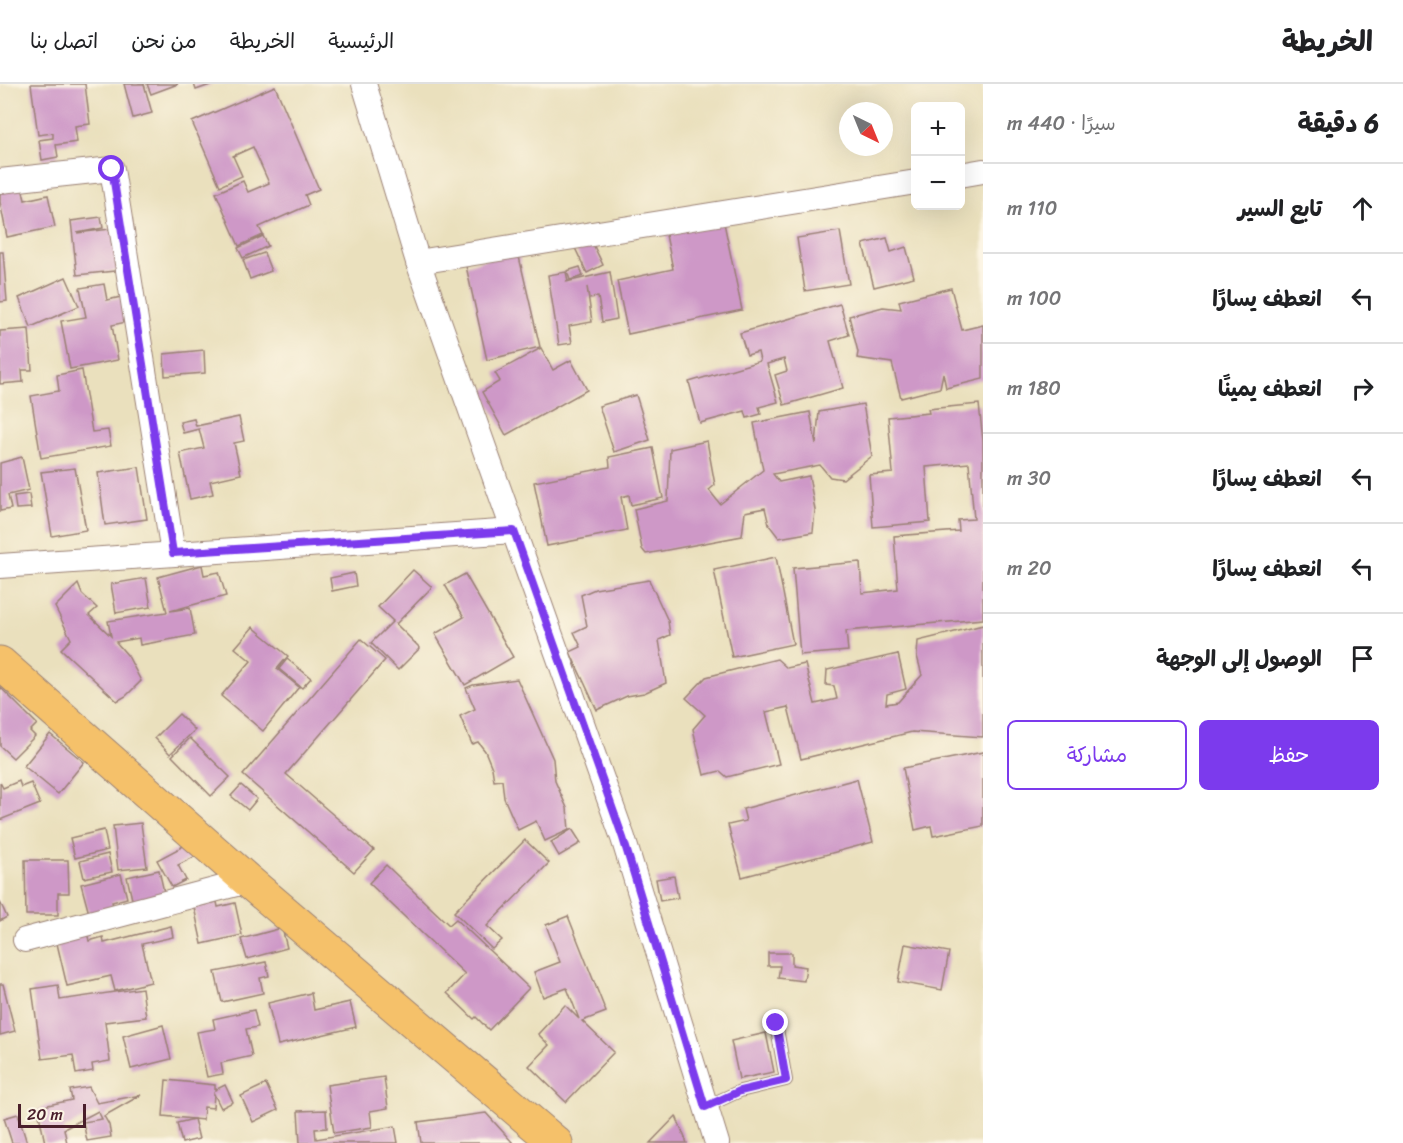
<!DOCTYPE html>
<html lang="ar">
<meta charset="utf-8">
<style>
:root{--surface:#fff;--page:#f2f2f2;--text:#202124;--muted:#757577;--line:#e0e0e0;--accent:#7c3aed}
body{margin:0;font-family:Sriracha,"Playpen Sans Arabic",sans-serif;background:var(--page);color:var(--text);direction:rtl}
.controls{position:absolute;right:18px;top:18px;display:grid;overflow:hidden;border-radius:9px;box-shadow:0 6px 24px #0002}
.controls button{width:54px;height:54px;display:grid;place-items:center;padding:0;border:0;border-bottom:2px solid var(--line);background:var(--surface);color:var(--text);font:30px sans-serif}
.compass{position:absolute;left:839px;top:18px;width:54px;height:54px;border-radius:50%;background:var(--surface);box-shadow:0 6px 24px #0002;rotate:137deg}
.scale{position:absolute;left:18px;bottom:15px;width:68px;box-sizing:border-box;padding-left:6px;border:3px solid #4a1f2b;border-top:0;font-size:16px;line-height:21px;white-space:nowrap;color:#4a1f2b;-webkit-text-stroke:4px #fcf5e5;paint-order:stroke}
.stop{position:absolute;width:18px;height:18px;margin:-14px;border:4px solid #7c3aed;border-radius:50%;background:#fff}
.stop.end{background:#7c3aed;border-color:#fff;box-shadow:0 2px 6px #0008}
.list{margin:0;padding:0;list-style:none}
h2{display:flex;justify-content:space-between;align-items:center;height:78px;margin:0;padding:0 24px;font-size:26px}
h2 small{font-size:20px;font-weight:400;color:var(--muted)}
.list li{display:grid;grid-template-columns:39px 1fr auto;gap:18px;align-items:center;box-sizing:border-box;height:90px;padding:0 24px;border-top:2px solid var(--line)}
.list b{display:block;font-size:22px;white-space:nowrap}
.list em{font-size:20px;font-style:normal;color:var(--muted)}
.actions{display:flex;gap:12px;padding:18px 24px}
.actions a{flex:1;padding:14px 0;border:2px solid var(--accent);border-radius:9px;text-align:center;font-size:21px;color:var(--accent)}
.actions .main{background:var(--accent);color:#fff}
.icon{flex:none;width:33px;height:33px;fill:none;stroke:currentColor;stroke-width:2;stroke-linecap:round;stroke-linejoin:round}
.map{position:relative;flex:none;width:983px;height:1059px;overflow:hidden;direction:ltr}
header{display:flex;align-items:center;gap:36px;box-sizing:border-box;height:84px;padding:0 30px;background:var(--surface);border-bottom:2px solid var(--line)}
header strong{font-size:28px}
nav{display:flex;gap:33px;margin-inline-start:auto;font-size:21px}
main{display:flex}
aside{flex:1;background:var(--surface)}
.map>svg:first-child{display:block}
.building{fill:#ce98c7}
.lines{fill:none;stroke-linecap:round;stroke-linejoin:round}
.service-casing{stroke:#9a8074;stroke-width:14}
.minor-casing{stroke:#9a8074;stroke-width:26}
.primary-casing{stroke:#9a8074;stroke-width:35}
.service{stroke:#fff;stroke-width:12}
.minor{stroke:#fff;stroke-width:24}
.primary{stroke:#f5c16b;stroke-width:33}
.route{stroke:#7c3aed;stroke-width:8}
</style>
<header>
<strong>الخريطة</strong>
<nav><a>الرئيسية</a><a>الخريطة</a><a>من نحن</a><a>اتصل بنا</a></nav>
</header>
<main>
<aside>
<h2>6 دقيقة<small>سيرًا · 440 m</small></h2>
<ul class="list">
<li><svg class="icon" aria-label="ahead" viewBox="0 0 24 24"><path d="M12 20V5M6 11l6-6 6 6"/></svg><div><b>تابع السير</b></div><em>110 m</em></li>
<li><svg class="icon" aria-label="left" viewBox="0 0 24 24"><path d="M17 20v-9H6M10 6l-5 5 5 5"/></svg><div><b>انعطف يسارًا</b></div><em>100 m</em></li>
<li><svg class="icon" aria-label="right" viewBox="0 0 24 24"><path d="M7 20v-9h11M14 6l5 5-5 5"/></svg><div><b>انعطف يمينًا</b></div><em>180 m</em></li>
<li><svg class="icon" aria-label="left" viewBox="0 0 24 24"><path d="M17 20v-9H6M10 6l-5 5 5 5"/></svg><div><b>انعطف يسارًا</b></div><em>30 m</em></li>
<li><svg class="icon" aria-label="left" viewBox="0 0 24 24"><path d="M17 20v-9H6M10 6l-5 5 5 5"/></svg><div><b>انعطف يسارًا</b></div><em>20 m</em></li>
<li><svg class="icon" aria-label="arrive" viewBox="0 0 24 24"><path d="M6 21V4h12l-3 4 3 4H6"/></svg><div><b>الوصول إلى الوجهة</b></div></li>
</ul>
<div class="actions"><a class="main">حفظ</a><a>مشاركة</a></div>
</aside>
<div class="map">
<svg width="983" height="1059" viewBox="0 0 983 1059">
<rect width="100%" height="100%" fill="#fcf5e5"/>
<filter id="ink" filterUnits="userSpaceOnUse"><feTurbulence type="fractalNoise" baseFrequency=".0167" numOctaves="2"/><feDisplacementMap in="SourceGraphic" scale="12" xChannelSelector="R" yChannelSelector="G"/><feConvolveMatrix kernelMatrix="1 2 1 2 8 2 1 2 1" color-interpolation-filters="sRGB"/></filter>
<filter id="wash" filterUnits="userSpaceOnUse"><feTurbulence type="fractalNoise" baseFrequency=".008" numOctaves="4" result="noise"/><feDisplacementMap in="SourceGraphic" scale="24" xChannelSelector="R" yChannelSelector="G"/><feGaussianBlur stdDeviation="1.35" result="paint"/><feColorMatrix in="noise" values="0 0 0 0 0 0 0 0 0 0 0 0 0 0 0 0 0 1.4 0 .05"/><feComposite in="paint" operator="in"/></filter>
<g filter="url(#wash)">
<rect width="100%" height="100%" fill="#eae0bd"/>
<g id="blocks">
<g class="building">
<path d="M31 0H85L90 40 75 42 77 58 56 61 58 73 42 76 39 56 53 54V49L38 51Z"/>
<path d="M124 0H144L152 29 133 34Z"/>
<path d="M147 0H178L151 10Z"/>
<path d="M194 0H213L196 6Z"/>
<path d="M275 2 319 105 305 111 309 121 259 143 263 151 239 162 216 109 243 97 248 108 269 99 253 63 233 72 242 92 220 102 192 38Z"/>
<path d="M21 99 25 116 48 111 55 143 7 153 0 118V104Z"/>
<path d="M101 133 103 144 77 149 119 144 124 186 77 191 71 137Z"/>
<path d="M723 134 742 226 628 250 617 197 673 185 665 146Z"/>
<path d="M840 147 849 200 805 207 797 154Z"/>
<path d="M263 152 268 162 243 174 238 164Z"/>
<path d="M887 154 891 168 906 163 914 193 874 203 863 160Z"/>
<path d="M591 156 603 181 587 189 575 164Z"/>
<path d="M517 164 540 263 487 276 466 182Z"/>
<path d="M0 168H3L7 217 0 218Z"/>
<path d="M264 169 271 187 250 195 243 176Z"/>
<path d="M580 183 583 192 570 196 567 187Z"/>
<path d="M566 188 568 197 566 198 610 188 617 235 602 238 598 213 589 214 587 203 592 238 569 242 572 259 559 261 548 191Z"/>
<path d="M66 193 79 222 31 243 19 214Z"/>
<path d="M104 200 107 216 126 212 131 237 112 241 118 276 70 285 61 237 86 233 80 204Z"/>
<path d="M951 204 962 246 983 241V295L946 304 943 289 940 304 901 314 892 279 857 274 858 268 849 232 883 223 901 225 899 217Z"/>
<path d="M840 220 849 251 830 257 843 304 784 321 775 291 787 287 784 275 767 280 778 318 759 323 761 330 747 334 745 327 700 339 689 298 760 277 758 268 747 271 740 249Z"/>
<path d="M29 245 32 286H22L23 298 0 300V247Z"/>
<path d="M541 264 553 286 571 276 587 306 506 351 482 308 500 297 495 289Z"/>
<path d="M204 266 205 289 165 292 164 270Z"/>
<path d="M82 286 92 348 108 346 111 362 41 374 31 312 59 307 57 291Z"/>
<path d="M636 311 650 356 614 368 599 322Z"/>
<path d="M863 320 872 372 843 395 830 393 820 381 773 390 779 398 809 392 815 426 813 448 779 454 769 441 765 424 745 428 742 452 646 470 642 465 634 425 668 417 670 365 707 357 715 401 709 406 720 420 763 386 754 339 810 328 816 360 819 328Z"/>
<path d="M979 320 983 357V535L846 547 848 567 800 571 793 484 860 478 862 509 898 505 894 452 959 447 958 436 974 435 969 379 926 383 930 438 873 443 869 391 893 389 888 333 929 329 928 325Z"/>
<path d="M239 333 244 357 234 359 241 390 210 397 213 410 190 415 180 369 204 364 199 345 183 349 180 338 194 335 196 342Z"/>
<path d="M653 364 663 414 631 421 629 411 621 413 627 446 547 462 534 398 610 383 609 373Z"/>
<path d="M22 373 29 406 8 411 11 425 0 427V379Z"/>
<path d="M139 383 147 435 105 441 98 389Z"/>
<path d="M75 384 86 446 52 452 41 388Z"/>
<path d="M29 410 31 424 16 425 14 412Z"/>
<path d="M776 473 793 560 732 573 714 486Z"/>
<path d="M202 481 204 491 219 488 226 512 170 527 190 524 195 551 140 561 139 554 116 558 128 572 141 597 126 612 117 617 61 565 71 555 55 523 78 500 82 510 97 524 89 531 111 552 108 537 167 528 158 493Z"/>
<path d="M413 486 432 503 396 540 420 564 398 586 371 559 393 537 378 523Z"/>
<path d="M354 489 356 502 332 507 330 494Z"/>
<path d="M465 490 513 573 465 601 435 550 464 533 445 501Z"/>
<path d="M146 494 151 523 116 529 111 500Z"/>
<path d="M649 496 668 537 670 551 659 556 666 599 644 609 627 612 597 626 570 568 581 563 574 548 587 542 581 511 595 505Z"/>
<path d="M983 541V653L912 648 801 675 788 623 766 628 779 680 727 693 720 687 704 691 693 645 705 631 686 614 706 593 777 575 787 584 805 580 815 620 837 615 834 602 826 601 827 586 898 570 906 605 887 610 886 620 898 618 922 591 917 572 918 557Z"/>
<path d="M253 543 288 572 277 585 299 603 263 647 221 612 251 577 235 564Z"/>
<path d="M361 555 385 576 286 690 374 766 354 788 243 691Z"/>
<path d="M287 575 311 594 302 604 279 585Z"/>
<path d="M517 595 553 675 555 697 567 724 569 746 545 757 536 737 518 746 504 714 502 696 494 697 492 684 485 667 478 658 472 660 460 632 475 625 466 604 473 601Z"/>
<path d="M0 603 37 640 30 647 35 652 13 674 0 662Z"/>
<path d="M179 630 195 646 170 670 155 654Z"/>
<path d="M50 650 84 678 58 710 24 682Z"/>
<path d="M190 654 230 693 211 712 172 672Z"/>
<path d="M983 668V742L933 752 931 742 915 746 903 684Z"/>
<path d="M857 695 873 758 742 793 728 741 746 737 743 725Z"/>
<path d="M19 697 21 703 31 699 40 720 0 736V698L3 704Z"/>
<path d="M241 701 257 715 248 726 231 712Z"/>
<path d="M141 739 147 783 118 786 113 742Z"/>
<path d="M572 745 581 759 559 772 551 758Z"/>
<path d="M104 746 108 766 75 774 70 754Z"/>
<path d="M525 756 549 779 487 842 502 856 492 865 454 828Z"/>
<path d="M189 759 196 772 178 781 186 796 172 803 157 776Z"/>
<path d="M108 770 112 788 84 794 80 777Z"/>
<path d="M25 776H68L69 809H58V831H26Z"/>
<path d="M386 781 449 841 456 835 529 904 489 946 476 933 474 935 447 909 465 890 369 799Z"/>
<path d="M159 786 166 817 134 824 127 793Z"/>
<path d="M121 790 127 814 112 818 115 831 91 837 81 800Z"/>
<path d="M674 792 678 814 660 817 656 795Z"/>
<path d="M0 818 7 833 0 837Z"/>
<path d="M217 818 218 823 235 819 242 851 202 860 194 823Z"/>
<path d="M568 832 606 928 582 937 614 968 566 1018 529 982 549 961 538 950 565 921 579 935 567 904 543 913 534 888 560 878 546 841Z"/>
<path d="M171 842 173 853 142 860 151 898 115 907 111 892 67 902 55 851 86 843 89 857 103 853 104 859Z"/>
<path d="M282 844 287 864 247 875 241 855Z"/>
<path d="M905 860 949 868 942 906 898 898Z"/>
<path d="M768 869H792V881L806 883 804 897 778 894 780 882H768Z"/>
<path d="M266 878 269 892 260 894 263 909 222 918 215 888Z"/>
<path d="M0 900H3L15 947 0 951Z"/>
<path d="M58 901 60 916 142 904 146 933 105 938 110 977 92 980 93 987 76 990 73 971 42 975 32 905Z"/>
<path d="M311 909 314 926 350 918 356 943 278 961 268 919Z"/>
<path d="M254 926 258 943 246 945 252 972 221 979 223 990 207 993 197 948 215 945 213 935Z"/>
<path d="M163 941 171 975 131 985 123 952Z"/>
<path d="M766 949 774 988 739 995 731 957Z"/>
<path d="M384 993 388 1024 370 1027 372 1043 334 1049 327 1001Z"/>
<path d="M166 996 215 1001V1006L225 1001 233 1018 221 1024 214 1010 213 1024 204 1023 203 1036 163 1032Z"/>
<path d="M266 1000 278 1026 253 1038 241 1012Z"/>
<path d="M89 1003 97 1019 141 1011 104 1032 109 1041 111 1053 87 1057 83 1038 102 1035 98 1027 64 1045 67 1059H45L38 1026 48 1021 72 1016 70 1006Z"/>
<path d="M326 1026 327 1044 315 1045 316 1055 395 1042 398 1059H300L298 1027Z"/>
<path d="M486 1029 513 1059H421L418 1038Z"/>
<path d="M18 1030 27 1059H12L4 1034Z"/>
<path d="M676 1032 687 1059H650Z"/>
<path d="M194 1035 199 1055 182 1059 177 1039Z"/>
</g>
</g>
</g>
<g filter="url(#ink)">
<use href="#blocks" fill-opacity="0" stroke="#9a8074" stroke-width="1.5"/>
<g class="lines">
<defs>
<path id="service" d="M705 1023 740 1007 786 996 776 939"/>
<g id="minor">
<path d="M364 0 418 178 623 754 717 1059"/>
<path d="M960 91 983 87"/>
<path d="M0 97 112 85 173 469"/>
<path d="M418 178 916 98"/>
<path d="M0 482 514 447"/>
<path d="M25 856 248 797"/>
</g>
<path id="primary" d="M0 579 248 797 556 1059"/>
</defs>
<use href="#service" class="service-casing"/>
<use href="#minor" class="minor-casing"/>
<use href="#primary" class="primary-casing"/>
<use href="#service" class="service"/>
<use href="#minor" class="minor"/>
<use href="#primary" class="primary"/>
</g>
</g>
<g class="lines" filter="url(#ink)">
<path class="route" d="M112 85 173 469 514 447 623 754 705 1023 740 1007 786 996 776 939"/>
</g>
</svg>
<div class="controls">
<button>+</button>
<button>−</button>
</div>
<svg class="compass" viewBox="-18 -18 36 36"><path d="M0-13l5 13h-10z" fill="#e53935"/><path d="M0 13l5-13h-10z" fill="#757577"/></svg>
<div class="scale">20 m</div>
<div class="stop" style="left:112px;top:85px"></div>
<div class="stop end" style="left:776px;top:939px"></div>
</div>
</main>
